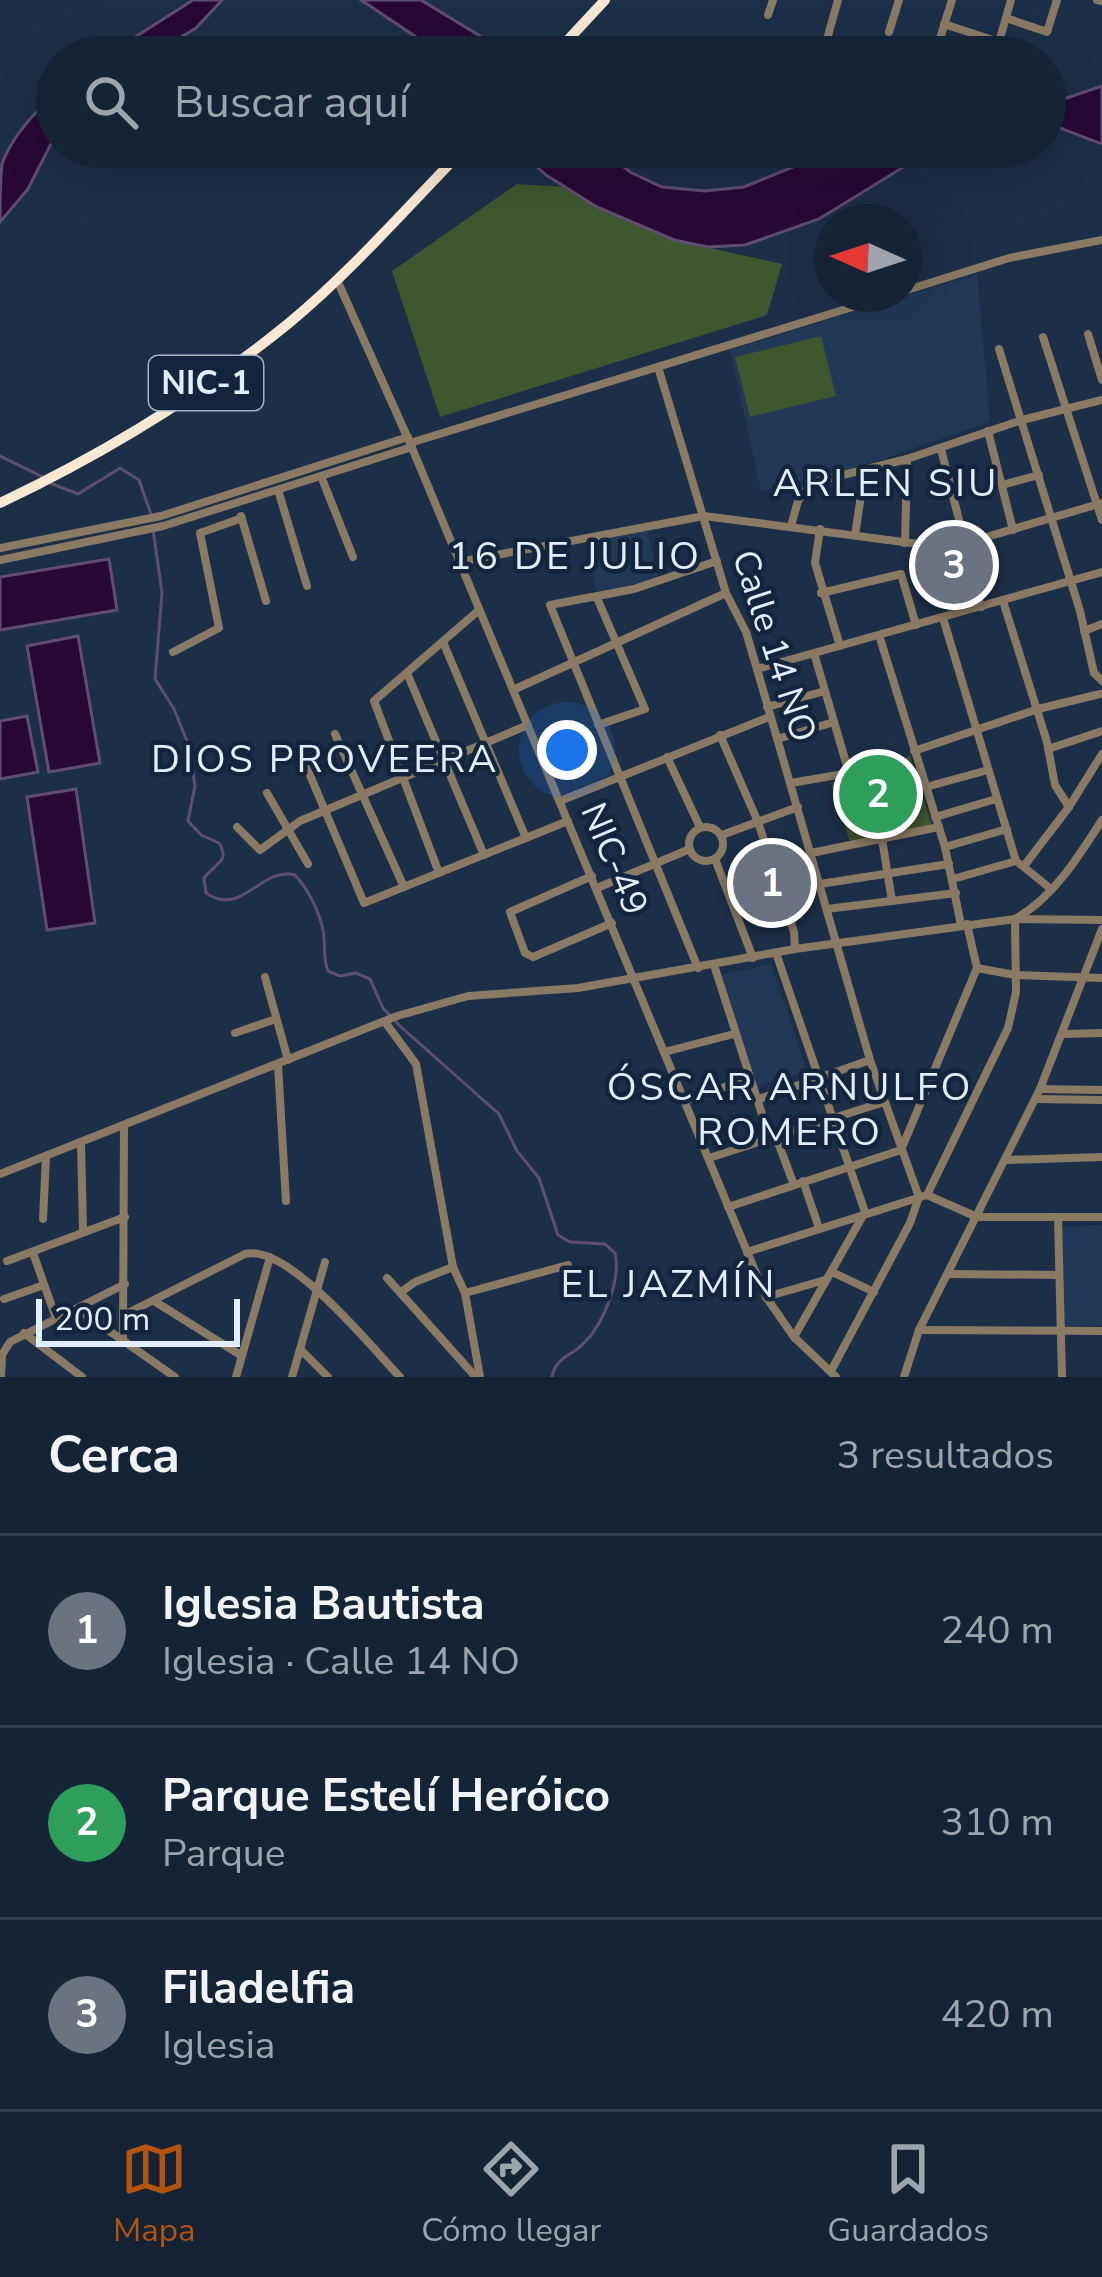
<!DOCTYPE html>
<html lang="es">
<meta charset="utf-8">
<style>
:root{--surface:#142336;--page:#1d2b3e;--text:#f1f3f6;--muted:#9da4ad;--line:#334051;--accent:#b45309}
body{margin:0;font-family:"Nunito Sans",sans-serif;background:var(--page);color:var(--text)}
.compass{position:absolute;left:814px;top:204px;width:108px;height:108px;border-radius:50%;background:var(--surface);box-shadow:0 12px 48px #0002;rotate:273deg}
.scale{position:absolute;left:36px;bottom:30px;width:204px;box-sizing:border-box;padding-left:12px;border:6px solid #e1eefe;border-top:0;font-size:33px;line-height:42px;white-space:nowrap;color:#e1eefe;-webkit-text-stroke:9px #12253d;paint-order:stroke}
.you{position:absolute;left:567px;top:750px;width:42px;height:42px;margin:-30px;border:9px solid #fff;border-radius:50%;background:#1a73e8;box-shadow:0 0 0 18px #1a73e833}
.badge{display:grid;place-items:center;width:78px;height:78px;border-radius:50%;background:var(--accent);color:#fff;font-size:39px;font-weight:700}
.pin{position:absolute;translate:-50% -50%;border:6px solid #fff;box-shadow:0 3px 12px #0006}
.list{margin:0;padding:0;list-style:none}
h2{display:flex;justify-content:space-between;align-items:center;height:156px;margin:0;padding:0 48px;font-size:51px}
h2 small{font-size:39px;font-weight:400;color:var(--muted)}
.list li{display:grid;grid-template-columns:78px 1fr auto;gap:36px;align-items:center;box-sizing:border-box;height:192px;padding:0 48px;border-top:3px solid var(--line)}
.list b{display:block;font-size:45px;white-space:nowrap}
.list p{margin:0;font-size:39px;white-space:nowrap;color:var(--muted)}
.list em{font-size:39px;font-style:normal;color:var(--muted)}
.icon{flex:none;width:66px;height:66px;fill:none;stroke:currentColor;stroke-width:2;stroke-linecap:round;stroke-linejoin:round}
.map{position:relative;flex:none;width:1102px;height:1377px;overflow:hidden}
.search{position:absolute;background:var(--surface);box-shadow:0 12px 48px #0002;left:36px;right:36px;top:36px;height:132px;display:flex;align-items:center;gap:30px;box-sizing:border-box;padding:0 42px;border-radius:66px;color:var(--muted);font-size:45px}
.sheet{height:732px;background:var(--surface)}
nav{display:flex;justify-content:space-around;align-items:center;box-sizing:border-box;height:168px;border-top:3px solid var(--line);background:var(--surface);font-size:33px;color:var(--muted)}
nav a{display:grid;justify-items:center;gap:6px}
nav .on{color:var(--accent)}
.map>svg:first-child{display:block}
.built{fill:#213956}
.green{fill:#3d572e}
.water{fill:#290836;stroke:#604d72;stroke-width:3}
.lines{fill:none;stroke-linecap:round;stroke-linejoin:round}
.stream{stroke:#604d72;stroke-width:3}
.minor{stroke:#8b7a63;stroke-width:8}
.highway{stroke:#f9e8d1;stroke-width:10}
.labels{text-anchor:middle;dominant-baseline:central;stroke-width:9;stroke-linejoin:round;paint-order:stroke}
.shield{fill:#12253d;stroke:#a3b2c4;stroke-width:3}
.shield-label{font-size:33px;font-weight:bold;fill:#e1eefe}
.street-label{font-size:36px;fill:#e1eefe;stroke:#12253d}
.neighbourhood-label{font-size:39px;letter-spacing:3px;fill:#e1eefe;stroke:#12253d}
</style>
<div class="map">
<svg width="1102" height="1377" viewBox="0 0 1102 1377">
<rect width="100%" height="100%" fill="#1b2f48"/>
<g class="built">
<path d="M977 274 990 422 874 462 761 491 730 350Z"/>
<path d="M647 529 658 580 596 591 587 540Z"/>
<path d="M771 964 807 1070 758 1087 721 975Z"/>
<path d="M1102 1225V1325L1064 1326 1060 1227Z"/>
</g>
<g class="green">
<path d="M517 184 564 187 623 220 674 240 782 264 767 315 440 417 392 271Z"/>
<path d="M821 336 836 396 750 417 735 357Z"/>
<path d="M910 756 932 826 851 845 831 783Z"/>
</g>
<g class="water">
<path d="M193 0H222L196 28 148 57H104Z"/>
<path d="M361 0H421L493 44 503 57H437L425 43Z"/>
<path d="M1102 86V144L1055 126 1045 127V98H1067Z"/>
<path d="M57 96V132L28 189 0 222C0 205 0 180 2 164 11 139 34 110 57 96Z"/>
<path d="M515 147H598L630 172 662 187 705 191 744 187 793 167 825 147H936L819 219 745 245 708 247 674 240 597 207 546 175Z"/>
<path d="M109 559 117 610 0 630V577Z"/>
<path d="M78 636 100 763 49 772 27 646Z"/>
<path d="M27 716 38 772 0 779V721Z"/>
<path d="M76 789 95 923 47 930 27 797Z"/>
</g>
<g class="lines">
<g class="stream">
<path d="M0 456 43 477"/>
<path d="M50 483 78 494 120 468 139 480 151 514"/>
<path d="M153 529 162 593 155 679 174 709 189 746 195 786 188 821 201 835 219 843C231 862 214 864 204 878L206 893C243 918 260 866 295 875 308 889 319 911 323 930 326 945 322 956 328 971L340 976 356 973 370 979 383 1008 400 1026 499 1114 517 1151 539 1178 558 1235 570 1242 605 1244 615 1253C621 1280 604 1323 584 1343 571 1357 556 1356 552 1377"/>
</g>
<g class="minor">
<path d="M1097 0 1102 1"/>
<path d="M768 15 773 0"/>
<path d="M1006 18 1047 32 1057 0"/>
<path d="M944 24 999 42 1011 0"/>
<path d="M889 32 899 0"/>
<path d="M938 45 952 0"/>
<path d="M822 57 838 0"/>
<path d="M337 280 410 443 766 1297 794 1337 836 1377"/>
<path d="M904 291 1009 258 1102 240"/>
<path d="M1088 334 1102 380"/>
<path d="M1043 337 1102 520"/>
<path d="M999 349 1080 611 1094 673 1102 681"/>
<path d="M658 367 726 593 746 632 757 669 870 1060 919 1197 910 1223 831 1371"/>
<path d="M988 431 1013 530"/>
<path d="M410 443 895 294"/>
<path d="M941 449 981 607"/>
<path d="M321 476 353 557"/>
<path d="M1002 485 1039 475"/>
<path d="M278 490 307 586"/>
<path d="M241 516 266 601"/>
<path d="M791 526 798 501 810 483 907 459 1022 420 1102 400"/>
<path d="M820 529 815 563 840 646"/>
<path d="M855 535 865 469"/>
<path d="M905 543 907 459"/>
<path d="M0 548 161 516 408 437"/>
<path d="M0 560 163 526 412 447"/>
<path d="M459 562 704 516 949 548 1102 503"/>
<path d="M821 593 901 574 916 625"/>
<path d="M597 598 645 709 598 725"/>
<path d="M1003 601 1047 742 1055 785 1069 807"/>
<path d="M943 618 1016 861 953 879"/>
<path d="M1084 631 1102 624"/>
<path d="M879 635 945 847 961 925"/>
<path d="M443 642 526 838"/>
<path d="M173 652 219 628 200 533 242 518"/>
<path d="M757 669 1102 572"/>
<path d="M407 673 484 855"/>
<path d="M513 690 726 593"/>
<path d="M767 707 825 691"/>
<path d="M335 734 404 887"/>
<path d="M720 735 758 822 794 932 795 949"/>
<path d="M777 739 834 722"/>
<path d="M1048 749 1102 731"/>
<path d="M914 751 1038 709 1100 694"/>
<path d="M667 757 700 827"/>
<path d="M304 761 364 903 568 821"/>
<path d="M791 783 849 773 814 653"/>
<path d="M926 787 988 770"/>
<path d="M267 793 308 864"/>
<path d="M560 801 769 717"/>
<path d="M935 817 996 799"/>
<circle cx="706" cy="844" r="17"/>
<path d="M237 827 260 850 300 821 528 725"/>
<path d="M722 835 798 807"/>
<path d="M882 839 892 901"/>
<path d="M945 847 1007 829"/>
<path d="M811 853 939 827"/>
<path d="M715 859 753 958"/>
<path d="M1020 864 1051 889"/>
<path d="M1024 866 1069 807 1102 754"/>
<path d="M439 873 374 701 479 610"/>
<path d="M592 876 510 912 525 953 533 957 612 923"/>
<path d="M820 884 949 864"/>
<path d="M597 888 690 849"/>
<path d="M827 909 956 893"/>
<path d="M1016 919 1102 920"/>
<path d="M776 953 865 1212 794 1337"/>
<path d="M714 965 770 1139"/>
<path d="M698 968 550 605 634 589 717 561"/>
<path d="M977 968 1015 975 1102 978"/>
<path d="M265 977 288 1060"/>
<path d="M385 1022 416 1064 453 1267 465 1293 480 1377"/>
<path d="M235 1033 276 1019"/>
<path d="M1064 1034 1102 1033"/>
<path d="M664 1052 734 1034"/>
<path d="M278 1065 286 1201"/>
<path d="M1040 1089 1102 1090"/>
<path d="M1036 1099 1102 1100"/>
<path d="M756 1100 870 1060"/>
<path d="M684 1101 748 1079"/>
<path d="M776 1137 794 1185"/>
<path d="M81 1143 83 1231"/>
<path d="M709 1158 884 1102"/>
<path d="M1006 1160 1102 1157"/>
<path d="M0 1174 397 1016 468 996 578 988 795 949 1015 919C1053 898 1079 856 1102 820"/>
<path d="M803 1181 819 1228"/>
<path d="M927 1195 977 1217H1102"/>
<path d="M728 1207 901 1150 977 968 967 924"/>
<path d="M1058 1218 1062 1377"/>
<path d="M43 1219 46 1157"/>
<path d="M747 1252 927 1195 1008 1028 1016 992 1015 919"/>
<path d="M33 1253 56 1318"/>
<path d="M7 1261 125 1217"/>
<path d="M832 1272 874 1292"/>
<path d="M949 1274 1059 1275"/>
<path d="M387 1278 474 1375"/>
<path d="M401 1292 415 1282 453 1267"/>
<path d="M465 1293 568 1265"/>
<path d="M766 1297 825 1280"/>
<path d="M4 1299 44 1285"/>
<path d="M154 1301 242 1356"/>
<path d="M78 1309 175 1377"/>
<path d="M124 1315 245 1254C288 1243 371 1347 400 1377"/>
<path d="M919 1330 1102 1331"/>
<path d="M24 1333 82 1377"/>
<path d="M123 1338 124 1126"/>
<path d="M301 1350 328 1377"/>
<path d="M1 1377 2 1355 10 1342 125 1284"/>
<path d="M236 1377 270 1257"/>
<path d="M292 1377 325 1262"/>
<path d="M904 1377 919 1330 1040 1089 1102 929"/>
</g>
<g class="highway">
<path d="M552 57 605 0"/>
<path d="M0 503C101 455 203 393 289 323 353 270 408 206 466 147"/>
</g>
</g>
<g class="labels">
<rect class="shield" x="149" y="356" width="114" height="54" rx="9"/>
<g class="shield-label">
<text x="206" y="383">NIC-1</text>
</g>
<g class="street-label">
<text transform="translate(774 646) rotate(72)">Calle 14 NO</text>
<text transform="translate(614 859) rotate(67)">NIC-49</text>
</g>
<g class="neighbourhood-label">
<text x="886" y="483">ARLEN SIU</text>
<text x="575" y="556">16 DE JULIO</text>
<text x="325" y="759">DIOS PROVEERA</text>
<text x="790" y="1087">ÓSCAR ARNULFO<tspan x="790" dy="45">ROMERO</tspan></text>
<text x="669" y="1284">EL JAZMÍN</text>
</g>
</g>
</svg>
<svg class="compass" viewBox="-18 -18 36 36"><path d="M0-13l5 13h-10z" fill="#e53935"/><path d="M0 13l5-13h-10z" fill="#9da4ad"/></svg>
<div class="scale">200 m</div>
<div class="you"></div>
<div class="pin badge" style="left:772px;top:883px;background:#6b7280">1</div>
<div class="pin badge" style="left:878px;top:794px;background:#2e9e5b">2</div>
<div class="pin badge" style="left:954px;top:565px;background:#6b7280">3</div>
<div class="search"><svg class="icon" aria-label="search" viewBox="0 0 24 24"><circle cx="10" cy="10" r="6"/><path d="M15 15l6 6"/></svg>Buscar aquí</div>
</div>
<section class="sheet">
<h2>Cerca<small>3 resultados</small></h2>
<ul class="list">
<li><span class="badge" style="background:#6b7280">1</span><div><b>Iglesia Bautista</b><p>Iglesia · Calle 14 NO</p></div><em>240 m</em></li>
<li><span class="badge" style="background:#2e9e5b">2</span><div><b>Parque Estelí Heróico</b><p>Parque</p></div><em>310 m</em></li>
<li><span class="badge" style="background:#6b7280">3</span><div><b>Filadelfia</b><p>Iglesia</p></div><em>420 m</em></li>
</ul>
</section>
<nav>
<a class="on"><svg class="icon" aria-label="map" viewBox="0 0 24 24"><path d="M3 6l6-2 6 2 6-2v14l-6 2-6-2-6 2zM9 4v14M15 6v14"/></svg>Mapa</a>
<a><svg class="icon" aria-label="directions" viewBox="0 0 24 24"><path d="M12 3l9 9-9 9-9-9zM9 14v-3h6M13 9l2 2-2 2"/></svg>Cómo llegar</a>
<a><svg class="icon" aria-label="saved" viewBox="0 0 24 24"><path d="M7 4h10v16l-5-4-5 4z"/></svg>Guardados</a>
</nav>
